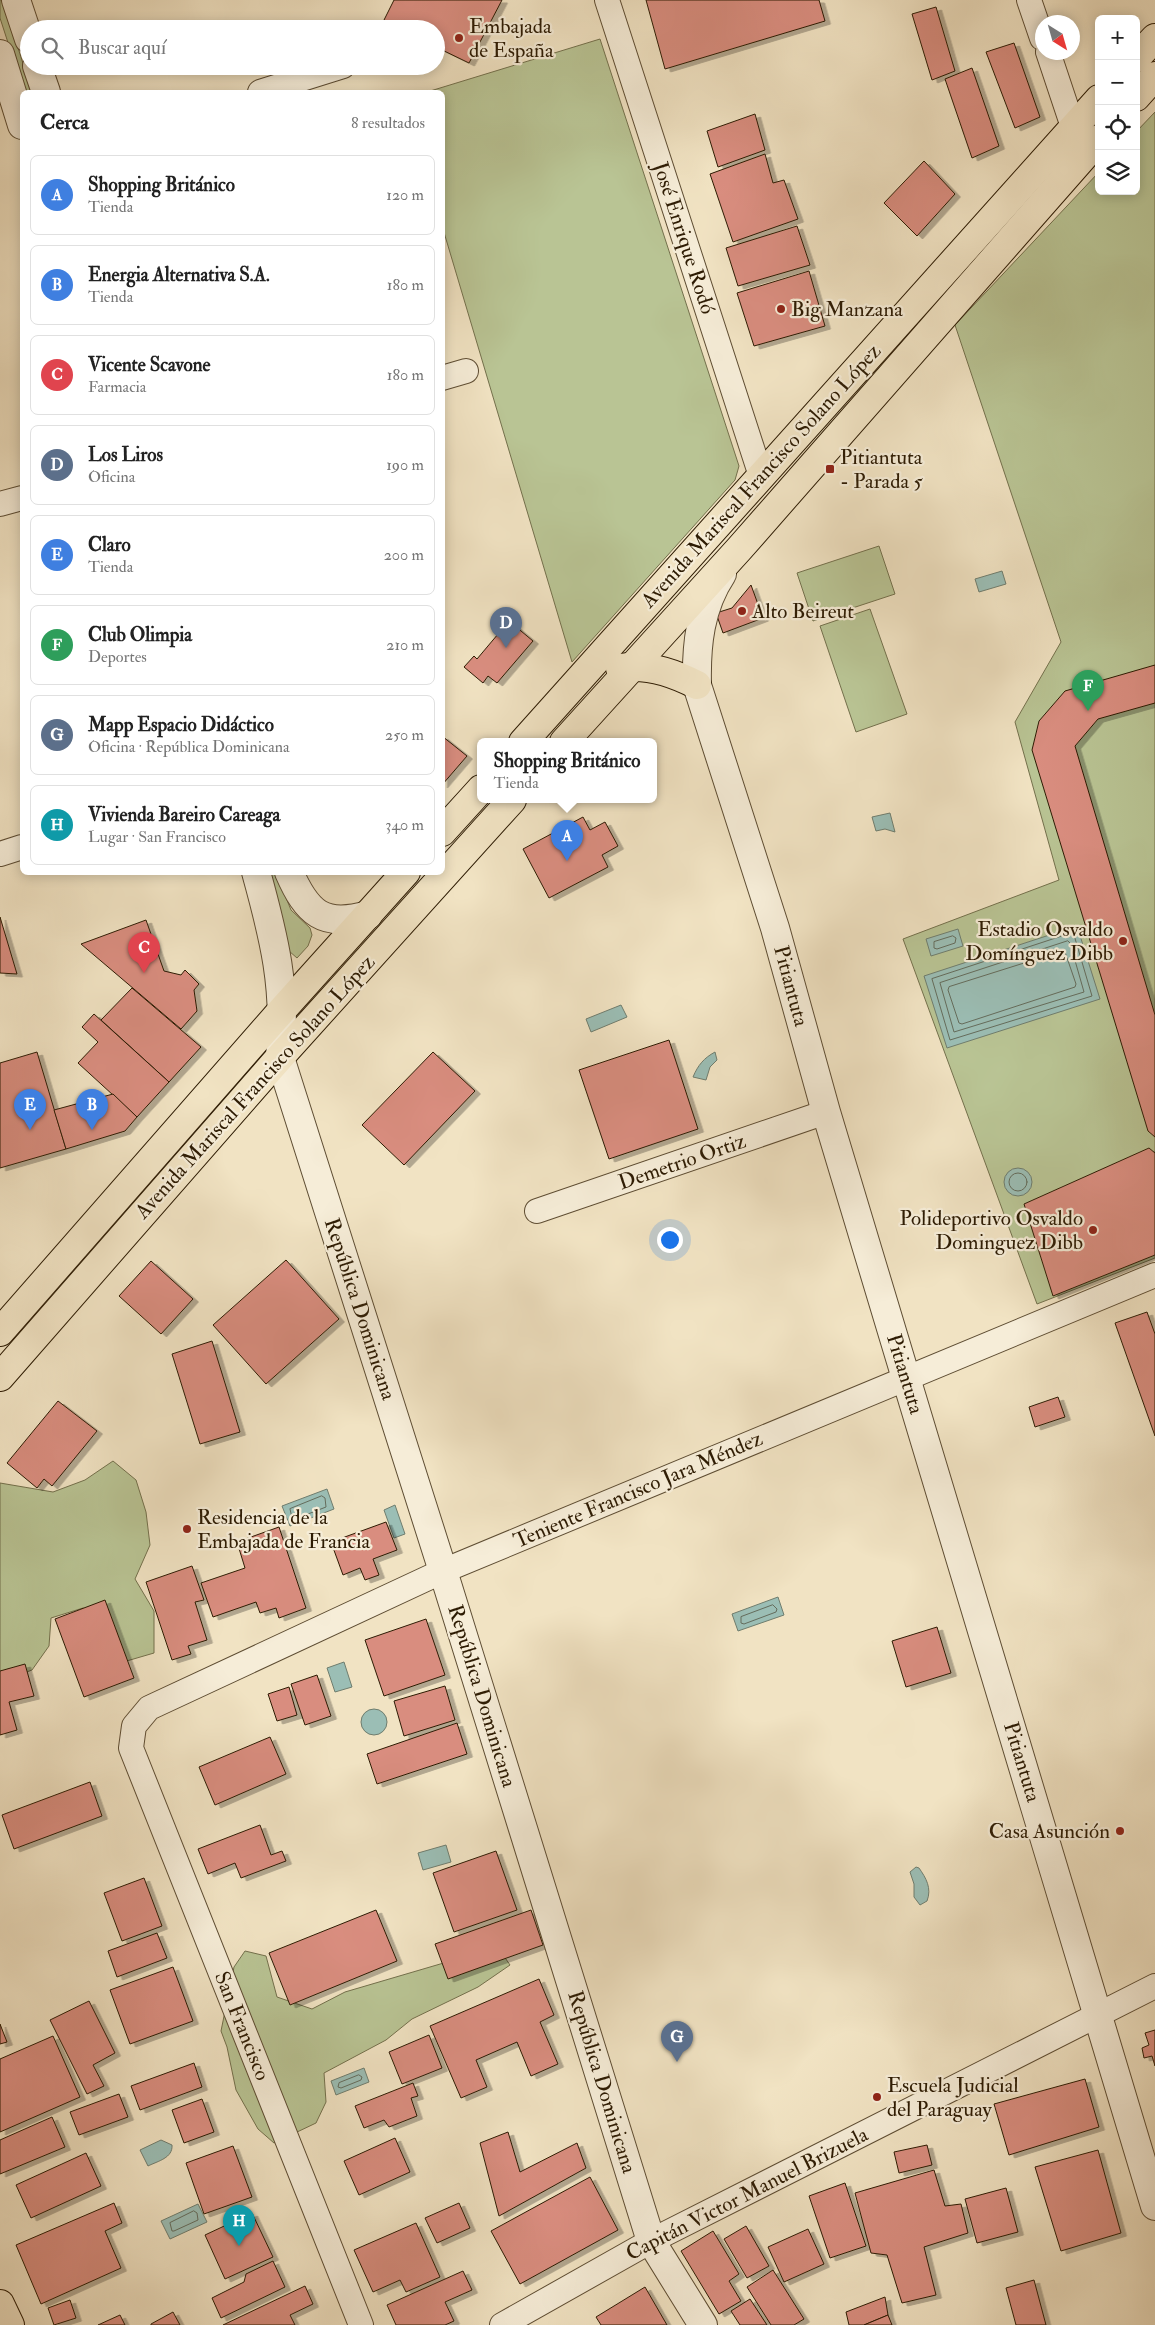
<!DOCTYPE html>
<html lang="es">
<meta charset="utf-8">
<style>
:root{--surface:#fff;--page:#f6f6f6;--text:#222;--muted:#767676;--line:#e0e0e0;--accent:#0f766e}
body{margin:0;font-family:"IM FELL Double Pica",serif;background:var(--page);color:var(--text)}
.controls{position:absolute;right:15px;top:15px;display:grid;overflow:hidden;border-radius:8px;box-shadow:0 2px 12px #0003}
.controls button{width:45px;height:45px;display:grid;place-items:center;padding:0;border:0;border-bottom:1px solid var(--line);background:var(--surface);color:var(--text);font:25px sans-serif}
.compass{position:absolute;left:1035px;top:15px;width:45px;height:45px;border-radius:50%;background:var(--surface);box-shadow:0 2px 12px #0003;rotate:143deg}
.you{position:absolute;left:669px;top:1239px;width:18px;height:18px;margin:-12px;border:4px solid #fff;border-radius:50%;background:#1a73e8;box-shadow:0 0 0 8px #1a73e833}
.badge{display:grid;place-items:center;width:32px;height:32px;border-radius:50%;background:var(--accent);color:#fff;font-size:16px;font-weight:700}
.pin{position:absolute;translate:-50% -41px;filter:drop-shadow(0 1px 2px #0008)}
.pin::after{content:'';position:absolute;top:26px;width:18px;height:15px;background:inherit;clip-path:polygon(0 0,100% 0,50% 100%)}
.popup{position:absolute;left:477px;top:738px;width:180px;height:65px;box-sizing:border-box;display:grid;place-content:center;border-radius:8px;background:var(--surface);filter:drop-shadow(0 1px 4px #0005);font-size:16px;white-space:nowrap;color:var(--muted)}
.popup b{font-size:19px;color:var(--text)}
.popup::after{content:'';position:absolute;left:50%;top:100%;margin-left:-10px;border:10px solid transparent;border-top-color:var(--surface)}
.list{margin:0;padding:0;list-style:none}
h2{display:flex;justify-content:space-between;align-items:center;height:65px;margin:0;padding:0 20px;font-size:21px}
h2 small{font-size:16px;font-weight:400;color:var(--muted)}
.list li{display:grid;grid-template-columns:32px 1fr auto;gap:15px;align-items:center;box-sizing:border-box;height:80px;margin:0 10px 10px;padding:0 10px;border:1px solid var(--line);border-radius:8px}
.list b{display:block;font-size:19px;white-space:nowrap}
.list p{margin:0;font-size:16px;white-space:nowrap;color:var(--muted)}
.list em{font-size:16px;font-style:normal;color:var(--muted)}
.icon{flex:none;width:28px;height:28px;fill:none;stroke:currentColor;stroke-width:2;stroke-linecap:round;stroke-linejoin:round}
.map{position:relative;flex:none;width:1155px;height:2325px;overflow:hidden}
.search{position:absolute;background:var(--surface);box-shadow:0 2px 12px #0003;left:20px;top:20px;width:425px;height:55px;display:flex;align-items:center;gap:12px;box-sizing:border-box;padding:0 18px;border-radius:28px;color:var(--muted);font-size:19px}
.panel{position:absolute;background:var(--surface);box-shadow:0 2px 12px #0003;left:20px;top:90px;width:425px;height:785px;border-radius:8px}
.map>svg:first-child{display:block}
.green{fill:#b9c494;stroke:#73704c}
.water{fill:#9bbeb5;stroke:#6f7d6e}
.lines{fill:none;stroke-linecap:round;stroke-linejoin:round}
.shore{stroke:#646c5c;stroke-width:1}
.building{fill:#d98d7f;stroke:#2d1b03;filter:url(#shadow)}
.minor-casing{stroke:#5e4d33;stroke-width:26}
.tertiary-casing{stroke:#5e4d33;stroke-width:30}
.primary-casing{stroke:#2d1b03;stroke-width:30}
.trunk-casing{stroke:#2d1b03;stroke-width:30}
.minor{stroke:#f6edd8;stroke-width:24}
.tertiary{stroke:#f6edd8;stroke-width:28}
.primary{stroke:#f1e3c3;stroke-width:28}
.trunk{stroke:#f1e3c3;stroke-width:28}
.poi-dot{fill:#8f2418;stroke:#f6edd8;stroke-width:2}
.labels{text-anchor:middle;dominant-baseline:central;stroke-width:4.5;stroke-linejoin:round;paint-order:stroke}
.poi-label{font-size:21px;fill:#2d1b03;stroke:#f6edd8;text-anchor:start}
.street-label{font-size:21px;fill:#2d1b03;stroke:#f6edd8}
</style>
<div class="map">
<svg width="1155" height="2325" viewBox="0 0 1155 2325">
<defs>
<filter id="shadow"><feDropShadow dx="5.5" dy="3" stdDeviation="0" flood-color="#0004"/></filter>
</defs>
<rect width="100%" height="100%" fill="#f1e3c3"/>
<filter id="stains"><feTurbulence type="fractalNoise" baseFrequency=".004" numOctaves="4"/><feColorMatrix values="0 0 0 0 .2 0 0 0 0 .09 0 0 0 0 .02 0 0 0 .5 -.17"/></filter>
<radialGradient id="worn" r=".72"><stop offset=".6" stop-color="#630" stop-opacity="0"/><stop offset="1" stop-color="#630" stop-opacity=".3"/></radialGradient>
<g class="green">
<path d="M0 0H3L32 92H24L0 18Z"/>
<path d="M600 39 739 466 735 480 572 662 443 229 442 92H427Z"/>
<path d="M1155 112V1258L1037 1304 903 939 1059 880 1015 722 1061 642 955 325 1099 172V191H1136V132Z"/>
<path d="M879 546 895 594 813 621 797 573Z"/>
<path d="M870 609 907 714 856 732 820 626Z"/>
<path d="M269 873H276L291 910 310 928 312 935 308 946 297 958 289 951Z"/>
<path d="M113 1461 136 1480 146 1512 150 1545 135 1579 154 1611V1653L113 1665 112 1621 83 1608 51 1618 49 1646 32 1670 0 1682V1483L53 1492 85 1480Z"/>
<path d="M499 1949 510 1965 478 1987 412 2019 386 2040 324 2073 326 2102 316 2123 274 2143 258 2129 236 2090 227 2047 221 2031 234 1967 245 1951 266 1956 277 1997 312 2009 345 1992 481 1952Z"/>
</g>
<g class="water">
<path d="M1002 571 1006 584 979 592 975 579Z"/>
<path d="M890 813 895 832 885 829 876 831 872 817Z"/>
<path d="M1077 926 1100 999 947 1048 924 976Z"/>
<path d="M958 929 963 946 931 956 926 939Z"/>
<path d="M621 1005 627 1017 591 1032 586 1019Z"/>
<path d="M715 1052 717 1060 710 1067 706 1080 693 1077C698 1065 704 1058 715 1052Z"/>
<circle cx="1018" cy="1182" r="14"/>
<path d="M327 1489 334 1509 290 1526 282 1506Z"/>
<path d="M395 1505 405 1534 394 1538 384 1510Z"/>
<path d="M778 1597 784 1615 738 1631 732 1614Z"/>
<path d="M344 1662 352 1687 335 1692 327 1668Z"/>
<circle cx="374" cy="1722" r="13"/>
<path d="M446 1845 451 1862 423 1870 418 1853Z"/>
<path d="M916 1867 919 1868C926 1878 932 1888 927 1901L920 1905 914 1897V1884L910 1872Z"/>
<path d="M364 2068 369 2082 336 2095 331 2081Z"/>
<path d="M161 2140 172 2145C173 2158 158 2161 148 2166L140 2150Z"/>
<path d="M198 2204 207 2222 170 2239 161 2221Z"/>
</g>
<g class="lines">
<g class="shore">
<path d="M1072 933 1074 935 1092 996 950 1040 932 979Z"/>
<path d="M953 936 956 938 955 943 937 949 934 948V942Z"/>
<path d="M1068 941 1070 943 1084 992 954 1032 940 983Z"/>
<path d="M1063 951 1065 952 1076 984 1075 987 962 1024 959 1023 948 990 949 987Z"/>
<circle cx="1018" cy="1182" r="9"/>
<path d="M322 1496 325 1498 326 1507 295 1519 292 1518 290 1509Z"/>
<path d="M773 1605 777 1609 776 1612 744 1624 741 1623V1617Z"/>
<path d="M359 2075 362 2077 361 2080 341 2088 338 2087 339 2083Z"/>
<path d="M194 2211 197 2213 198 2220 174 2231H172L170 2223Z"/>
</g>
</g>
<g class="building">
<path d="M394 0H502L469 63 436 47V29H401L384 20Z"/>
<path d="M646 0H819L825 21 665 69Z"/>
<path d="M936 7 955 71 932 80 912 14Z"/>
<path d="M1014 43 1040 117 1015 128 986 52Z"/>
<path d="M972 68 999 146 972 158 945 79Z"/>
<path d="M755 114 765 150 718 167 707 131Z"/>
<path d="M765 154 773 183 784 180 798 219 733 242 710 174Z"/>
<path d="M924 161 955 194 917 236 884 203Z"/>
<path d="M797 226 810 265 738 286 726 248Z"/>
<path d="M809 271 825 326 754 346 737 293Z"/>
<path d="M751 585 763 618 723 633 716 613 732 608Z"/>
<path d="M509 621 533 641 497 683 488 676 483 683 464 667 474 656 477 659Z"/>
<path d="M1155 665V703L1098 719 1075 746 1155 1015V1137L1148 1131 1032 750 1039 721 1065 691Z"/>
<path d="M442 736 467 756 442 785Z"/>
<path d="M583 817 590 830 605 822 618 846 602 855 608 867 549 898 523 849Z"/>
<path d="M0 917 17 974 0 973Z"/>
<path d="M146 920 164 971 181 975 185 970 199 984 194 990 197 1011 181 1029 81 944Z"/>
<path d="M132 988 201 1047 169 1082 101 1020Z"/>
<path d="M94 1014 169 1082 137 1117 78 1063 98 1042 82 1027Z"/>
<path d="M669 1040 698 1129 609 1159 579 1070Z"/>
<path d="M37 1052 66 1149 0 1168V1063Z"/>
<path d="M433 1052 475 1091 404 1165 362 1125Z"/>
<path d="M113 1094 137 1117 125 1131 66 1149 54 1110Z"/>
<path d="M1149 1148 1155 1153V1255L1053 1296 1024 1204Z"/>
<path d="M286 1260 339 1319 266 1384 213 1325Z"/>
<path d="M151 1261 193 1299 161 1334 119 1296Z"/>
<path d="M1147 1312 1155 1334V1436L1115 1323Z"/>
<path d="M212 1341 240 1432 200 1444 172 1354Z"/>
<path d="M1058 1397 1065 1417 1035 1427 1029 1407Z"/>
<path d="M58 1401 97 1431 52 1486 44 1479 37 1488 7 1463Z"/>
<path d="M386 1522 397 1550 373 1559 379 1575 365 1580 360 1568 343 1575 331 1542Z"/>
<path d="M279 1527 306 1608 279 1618 276 1608 260 1613 256 1602 213 1617 201 1583 245 1568 237 1542Z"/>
<path d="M192 1566 204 1600 195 1602 207 1640 188 1646 191 1654 172 1660 146 1582Z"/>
<path d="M105 1600 134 1678 84 1697 55 1619Z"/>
<path d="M426 1619 445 1675 384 1696 365 1640Z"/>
<path d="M937 1627 951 1673 906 1687 892 1641Z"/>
<path d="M25 1664 34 1696 9 1702 17 1730 0 1735V1671Z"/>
<path d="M317 1675 331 1716 305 1725 291 1684Z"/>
<path d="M445 1686 455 1720 404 1736 394 1701Z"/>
<path d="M289 1687 297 1715 277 1721 268 1694Z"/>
<path d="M457 1723 467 1754 377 1784 367 1754Z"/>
<path d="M270 1737 286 1774 215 1805 199 1767Z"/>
<path d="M90 1782 102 1816 14 1849 2 1815Z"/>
<path d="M260 1825 271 1855 282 1851 286 1861 241 1878 235 1863 208 1874 198 1849Z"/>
<path d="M496 1851 517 1910 454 1932 433 1873Z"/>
<path d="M144 1878 162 1926 122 1941 104 1893Z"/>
<path d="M376 1910 397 1961 290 2005 269 1953Z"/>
<path d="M531 1910 543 1945 448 1979 435 1944Z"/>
<path d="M157 1933 167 1958 117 1977 108 1951Z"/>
<path d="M173 1967 193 2021 130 2044 110 1990Z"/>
<path d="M539 1979 554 2015 540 2022 558 2064 531 2076 517 2042 476 2060 487 2087 461 2098 430 2026Z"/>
<path d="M89 2001 115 2053 93 2065 104 2086 87 2094 50 2020Z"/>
<path d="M0 2024 7 2042 0 2044Z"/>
<path d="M1155 2030V2066L1152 2056 1144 2058 1142 2048 1149 2045 1145 2033Z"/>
<path d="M429 2035 442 2068 402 2084 389 2052Z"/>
<path d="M53 2036 80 2097 0 2132V2059Z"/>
<path d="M194 2063 202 2087 140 2110 131 2086Z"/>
<path d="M1085 2079 1099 2127 1009 2155 994 2104Z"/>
<path d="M413 2083 418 2096 411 2098 417 2116 389 2127 384 2120 364 2128 355 2106Z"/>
<path d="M119 2094 128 2117 79 2135 70 2112Z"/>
<path d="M202 2099 214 2132 184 2143 172 2110Z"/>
<path d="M52 2117 65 2147 0 2174V2140Z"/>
<path d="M508 2132 520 2172 577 2143 586 2168 499 2216 480 2143Z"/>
<path d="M395 2138 410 2172 359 2195 344 2161Z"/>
<path d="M927 2145 932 2165 899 2173 894 2152Z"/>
<path d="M233 2146 252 2197 204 2214 186 2163Z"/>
<path d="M1098 2150 1121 2233 1061 2251 1035 2167Z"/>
<path d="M86 2153 101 2186 31 2218 16 2185Z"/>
<path d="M934 2170 945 2206 961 2204 968 2233 924 2247 936 2295 902 2303 887 2255 871 2253 855 2193Z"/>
<path d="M590 2177 618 2230 520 2284 491 2231Z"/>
<path d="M845 2183 866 2246 830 2258 809 2196Z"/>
<path d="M1006 2188 1018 2232 977 2243 965 2199Z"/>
<path d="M114 2203 122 2223 105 2231 121 2268 41 2304 16 2245Z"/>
<path d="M459 2203 470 2228 437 2243 425 2218Z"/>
<path d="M252 2213 273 2257 225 2279 205 2235Z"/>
<path d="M416 2223 440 2277 406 2292 400 2280 373 2292 354 2250Z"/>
<path d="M746 2226 769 2266 747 2278 724 2239Z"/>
<path d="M808 2229 824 2264 784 2282 768 2247Z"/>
<path d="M713 2231 739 2274 729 2281 741 2301 719 2314 681 2251Z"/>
<path d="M273 2261 285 2287 221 2318 212 2298 244 2282 246 2274Z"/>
<path d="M773 2270 804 2319 794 2325H771L747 2287Z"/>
<path d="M463 2271 472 2290 445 2302 454 2321 445 2325H396L387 2305Z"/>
<path d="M1034 2280 1046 2325H1016L1006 2288Z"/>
<path d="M305 2286 313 2304 290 2315 295 2325H223Z"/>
<path d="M645 2287 667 2325H601L596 2317Z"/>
<path d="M885 2297 888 2315 864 2325H849L846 2312Z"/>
<path d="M750 2299 767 2325H740L731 2311Z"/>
<path d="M70 2300 76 2318 54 2325 48 2308Z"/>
<path d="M173 2312 180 2325H151V2324Z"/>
<path d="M120 2315 125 2325H98Z"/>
<path d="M888 2315 892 2325H864Z"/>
</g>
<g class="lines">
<defs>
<g id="minor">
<path d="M607 0 761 476"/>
<path d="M1029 0 1042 38"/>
<path d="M1048 52 1073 127"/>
<path d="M260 92 343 66"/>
<path d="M442 378 466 371"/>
<path d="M0 504 22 498"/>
<path d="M0 854 22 847"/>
<path d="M537 1211 826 1112"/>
<path d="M361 2325 131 1748 134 1726 149 1708 443 1571 1155 1275"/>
<path d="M502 2325 651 2241 1155 1986"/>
</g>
<g id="tertiary">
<path d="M16 0 29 39"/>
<path d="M0 54 22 125"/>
<path d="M37 66 46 92"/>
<path d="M722 574C700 607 696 645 697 685L775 928 826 1112 1155 2206"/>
<path d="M256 872C274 937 287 989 280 1057L282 1064 443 1571 651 2241 703 2325"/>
<path d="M289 872C307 913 323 928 368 915"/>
</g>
<path id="primary" d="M0 2304 10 2325"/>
<g id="trunk">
<path d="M1136 58 1155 38"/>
<path d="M1136 97 1155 76"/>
<path d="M620 668C646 664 674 673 697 685"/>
<path d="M523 742 1099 99"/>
<path d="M564 742 740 548 1099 139"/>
<path d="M442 832 481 789"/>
<path d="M0 1332 283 1009 406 872"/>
<path d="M0 1377 280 1057 512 800"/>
</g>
</defs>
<use href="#minor" class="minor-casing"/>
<use href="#tertiary" class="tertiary-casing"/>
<use href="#primary" class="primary-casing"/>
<use href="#trunk" class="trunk-casing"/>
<use href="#minor" class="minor"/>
<use href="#tertiary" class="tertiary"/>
<use href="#primary" class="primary"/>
<use href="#trunk" class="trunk"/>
</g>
<g class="poi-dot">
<circle cx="459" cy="38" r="5"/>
<circle cx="781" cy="309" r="5"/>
<rect x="825" y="464" width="10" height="10" rx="2.5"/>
<circle cx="742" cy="611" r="5"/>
<circle cx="1123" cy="941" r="5"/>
<circle cx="1093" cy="1230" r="5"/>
<circle cx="187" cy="1529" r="5"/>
<circle cx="1120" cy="1831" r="5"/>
<circle cx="877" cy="2097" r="5"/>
</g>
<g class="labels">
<g class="poi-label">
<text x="469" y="26">Embajada<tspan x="469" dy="24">de España</tspan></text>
<text x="791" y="309">Big Manzana</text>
<text x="840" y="457">Pitiantuta<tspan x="840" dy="24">- Parada 5</tspan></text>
<text x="752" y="611">Alto Beireut</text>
<text x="1113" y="929" text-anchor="end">Estadio Osvaldo<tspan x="1113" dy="24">Domínguez Dibb</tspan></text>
<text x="1083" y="1218" text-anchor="end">Polideportivo Osvaldo<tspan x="1083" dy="24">Dominguez Dibb</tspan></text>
<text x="197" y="1517">Residencia de la<tspan x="197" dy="24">Embajada de Francia</tspan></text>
<text x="1110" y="1831" text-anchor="end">Casa Asunción</text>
<text x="887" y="2085">Escuela Judicial<tspan x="887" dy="24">del Paraguay</tspan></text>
</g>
<g class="street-label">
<text transform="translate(684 238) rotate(72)">José Enrique Rodó</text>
<text transform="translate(761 476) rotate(-48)">Avenida Mariscal Francisco Solano López</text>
<text transform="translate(791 986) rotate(75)">Pitiantuta</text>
<text transform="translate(255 1087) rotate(-48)">Avenida Mariscal Francisco Solano López</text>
<text transform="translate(682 1162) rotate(-19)">Demetrio Ortiz</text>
<text transform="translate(360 1309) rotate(72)">República Dominicana</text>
<text transform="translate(905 1374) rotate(73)">Pitiantuta</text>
<text transform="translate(638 1490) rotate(-23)">Teniente Francisco Jara Méndez</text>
<text transform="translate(482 1696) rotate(73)">República Dominicana</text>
<text transform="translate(1022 1762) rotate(73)">Pitiantuta</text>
<text transform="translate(242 2026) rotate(68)">San Francisco</text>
<text transform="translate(602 2082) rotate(73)">República Dominicana</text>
<text transform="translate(747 2194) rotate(-27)">Capitán Victor Manuel Brizuela</text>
</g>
</g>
<rect width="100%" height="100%" filter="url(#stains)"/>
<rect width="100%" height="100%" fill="url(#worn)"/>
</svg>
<div class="controls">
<button>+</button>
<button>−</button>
<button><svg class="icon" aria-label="locate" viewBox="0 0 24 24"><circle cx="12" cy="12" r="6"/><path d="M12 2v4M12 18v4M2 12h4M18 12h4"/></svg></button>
<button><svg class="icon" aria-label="layers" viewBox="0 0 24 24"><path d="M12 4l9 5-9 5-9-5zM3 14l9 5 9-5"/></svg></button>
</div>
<svg class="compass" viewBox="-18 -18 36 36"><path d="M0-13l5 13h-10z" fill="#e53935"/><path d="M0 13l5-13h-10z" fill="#767676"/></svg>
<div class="you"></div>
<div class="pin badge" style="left:567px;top:861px;background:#3f7fe0">A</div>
<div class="popup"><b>Shopping Británico</b>Tienda</div>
<div class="pin badge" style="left:92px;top:1130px;background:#3f7fe0">B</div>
<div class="pin badge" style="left:144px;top:973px;background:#e0444e">C</div>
<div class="pin badge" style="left:506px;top:648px;background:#5c6f8a">D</div>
<div class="pin badge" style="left:30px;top:1130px;background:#3f7fe0">E</div>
<div class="pin badge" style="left:1088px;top:711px;background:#2e9e5b">F</div>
<div class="pin badge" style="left:677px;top:2062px;background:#5c6f8a">G</div>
<div class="pin badge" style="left:239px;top:2246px;background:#0f9aa8">H</div>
<div class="search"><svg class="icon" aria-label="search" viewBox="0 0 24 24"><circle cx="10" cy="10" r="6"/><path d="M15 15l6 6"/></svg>Buscar aquí</div>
<section class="panel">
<h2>Cerca<small>8 resultados</small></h2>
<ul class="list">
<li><span class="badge" style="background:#3f7fe0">A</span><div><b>Shopping Británico</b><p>Tienda</p></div><em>120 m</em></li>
<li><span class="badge" style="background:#3f7fe0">B</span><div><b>Energia Alternativa S.A.</b><p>Tienda</p></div><em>180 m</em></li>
<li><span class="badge" style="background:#e0444e">C</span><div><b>Vicente Scavone</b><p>Farmacia</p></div><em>180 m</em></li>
<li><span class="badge" style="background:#5c6f8a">D</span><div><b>Los Liros</b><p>Oficina</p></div><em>190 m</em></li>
<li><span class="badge" style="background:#3f7fe0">E</span><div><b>Claro</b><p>Tienda</p></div><em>200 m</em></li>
<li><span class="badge" style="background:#2e9e5b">F</span><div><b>Club Olimpia</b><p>Deportes</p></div><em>210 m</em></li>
<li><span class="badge" style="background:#5c6f8a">G</span><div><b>Mapp Espacio Didáctico</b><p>Oficina · República Dominicana</p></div><em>250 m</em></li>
<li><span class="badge" style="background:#0f9aa8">H</span><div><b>Vivienda Bareiro Careaga</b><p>Lugar · San Francisco</p></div><em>340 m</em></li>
</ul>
</section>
</div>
